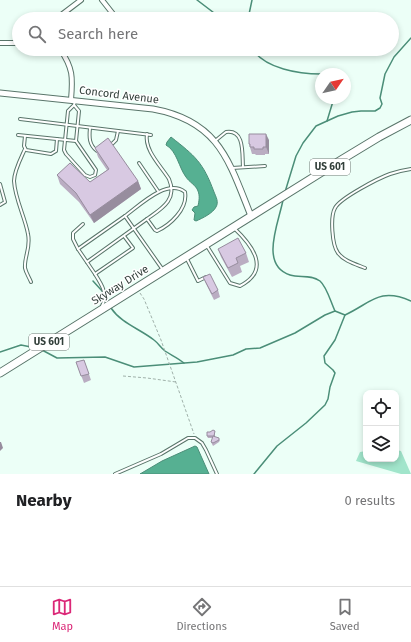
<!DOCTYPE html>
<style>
:root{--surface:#fff;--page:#f6f6f6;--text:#202124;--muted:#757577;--line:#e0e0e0;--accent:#db2777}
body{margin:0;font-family:"Fira Sans",sans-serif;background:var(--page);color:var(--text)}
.controls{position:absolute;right:12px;bottom:12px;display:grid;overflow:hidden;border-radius:8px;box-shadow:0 2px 6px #0003}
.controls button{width:36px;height:36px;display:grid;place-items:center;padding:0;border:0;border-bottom:1px solid var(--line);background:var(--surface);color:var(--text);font:20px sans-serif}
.compass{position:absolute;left:315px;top:68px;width:36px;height:36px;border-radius:50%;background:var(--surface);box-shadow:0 2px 6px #0003;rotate:56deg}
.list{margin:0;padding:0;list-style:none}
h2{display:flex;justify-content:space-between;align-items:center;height:52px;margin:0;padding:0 16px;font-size:17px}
h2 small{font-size:13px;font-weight:400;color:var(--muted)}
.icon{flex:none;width:22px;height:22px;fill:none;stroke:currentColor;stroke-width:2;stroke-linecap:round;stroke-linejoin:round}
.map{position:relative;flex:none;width:411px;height:474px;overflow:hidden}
.search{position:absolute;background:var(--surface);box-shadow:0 2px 6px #0003;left:12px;right:12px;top:12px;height:44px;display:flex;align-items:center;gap:10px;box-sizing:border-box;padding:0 14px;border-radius:22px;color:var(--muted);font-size:15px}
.sheet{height:112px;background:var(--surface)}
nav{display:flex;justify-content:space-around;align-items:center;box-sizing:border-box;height:56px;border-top:1px solid var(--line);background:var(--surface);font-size:11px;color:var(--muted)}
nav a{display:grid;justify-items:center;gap:2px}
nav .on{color:var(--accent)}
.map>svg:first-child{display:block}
.green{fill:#a1e5cb}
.water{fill:#56b092;stroke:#4b8e78}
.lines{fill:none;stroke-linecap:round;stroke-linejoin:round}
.stream{stroke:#4b8e78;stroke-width:1.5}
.service-casing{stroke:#59756a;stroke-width:4}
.minor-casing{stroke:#59756a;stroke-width:6}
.tertiary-casing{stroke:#59756a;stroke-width:7}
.trunk-casing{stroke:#59756a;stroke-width:9}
.path{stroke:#a0b1aa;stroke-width:1;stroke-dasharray:3 2;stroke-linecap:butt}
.service{stroke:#fff;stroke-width:2}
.minor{stroke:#fff;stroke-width:4}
.tertiary{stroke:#fff;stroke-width:5}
.trunk{stroke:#fff;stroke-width:7}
.wall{fill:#baadc2}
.shaded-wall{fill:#978d9e}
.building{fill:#d8c9e2;stroke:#978d9e}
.labels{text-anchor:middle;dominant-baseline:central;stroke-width:3;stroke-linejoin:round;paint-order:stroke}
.shield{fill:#fff;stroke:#707975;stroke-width:1}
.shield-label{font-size:10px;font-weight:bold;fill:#323f3a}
.street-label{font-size:11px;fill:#323f3a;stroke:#fff}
</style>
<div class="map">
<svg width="411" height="474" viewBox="0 0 411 474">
<rect width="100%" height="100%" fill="#ecfff7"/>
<path class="green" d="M396 450 401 451 411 474H401L356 461 360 452 366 451V459H396Z"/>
<g class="water">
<path d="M171 137C195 156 203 162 214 192 216 197 219 202 216 207 213 213 203 218 196 221L194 220 195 213 192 210 194 207 198 206C199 201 200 196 198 191 196 185 189 182 186 177 179 168 177 151 166 145L167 142Z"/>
<path d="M195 446 197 447 209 474H140L162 461Z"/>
</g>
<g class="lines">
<g class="stream">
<path d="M197 0 222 19"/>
<path d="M248 19 252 0"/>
<path d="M252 49C266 69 299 74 321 74"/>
<path d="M327 121 334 98"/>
<path d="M285 192 296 156 303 143 316 126 338 116 352 112 361 111H375L380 108 382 104 380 98 385 74 394 57 411 38"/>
<path d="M283 200C279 222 259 265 290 275 300 278 311 274 320 281 327 287 331 303 335 311L345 315C371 303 379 287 411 301"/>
<path d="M93 281 103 292"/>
<path d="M111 308C121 323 140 329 154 340 158 343 161 348 165 351 171 355 178 358 184 363"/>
<path d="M42 350 57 358 105 357 134 367 197 362 233 355 246 349 260 348 295 333 325 315 335 311"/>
<path d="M0 352 21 345 36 348"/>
<path d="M254 474 277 446 306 423 325 405 328 399 330 387 335 373 333 370 325 363 324 356 335 340 345 315"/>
</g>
<defs>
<g id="service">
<path d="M74 105 79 111 76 141 96 170 95 175 90 177 85 175 66 154 64 150 68 111 74 105 75 101"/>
<path d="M20 119 151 135"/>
<path d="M90 128C89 137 89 145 97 151"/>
<path d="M18 135 76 141"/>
<path d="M25 136 24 146 26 150 51 154 56 151 57 139"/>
<path d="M215 141 226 132C245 129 242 154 243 167"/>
<path d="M111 145 116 140 118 131"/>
<path d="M25 149C21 158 14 171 14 181 15 199 25 217 28 234 31 248 24 257 25 268 26 273 29 277 31 282"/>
<path d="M139 163 158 191"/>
<path d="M232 168 265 166"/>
<path d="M0 184 5 202 0 205"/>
<path d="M147 219C161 209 178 200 169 179 161 166 144 150 147 134"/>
<path d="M124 236 133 248 95 274 78 249 125 216 163 270"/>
<path d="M207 246 230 283 240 286C271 270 253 246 234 228"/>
<path d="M78 249 73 239V233L83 224"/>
<path d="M187 259 198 281 206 277"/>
<path d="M87 262 147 219 155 230 157 231C170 225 188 209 185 192 167 178 140 205 125 216"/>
<path d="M365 268C355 264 344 261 338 253 332 245 330 217 335 208 340 198 379 178 390 174 396 172 404 170 411 169"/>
<path d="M95 274C102 285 108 294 102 306"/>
<path d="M115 474 161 454 188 438H195L202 443 206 450 217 474"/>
</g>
<g id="minor">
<path d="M102 0 117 19"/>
<path d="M56 19 81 0"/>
<path d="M0 43H19"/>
<path d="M60 49C73 68 73 77 71 100"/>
</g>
<path id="tertiary" d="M0 93 153 109C219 121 229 161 251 216"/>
<path id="trunk" d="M0 373 341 160 379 137 411 120"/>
</defs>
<use href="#service" class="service-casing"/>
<use href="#minor" class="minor-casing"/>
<use href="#tertiary" class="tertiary-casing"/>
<use href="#trunk" class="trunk-casing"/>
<g class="path">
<path d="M140 293 144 299 161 340 194 434"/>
<path d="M123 376 147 378 176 382"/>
</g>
<use href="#service" class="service"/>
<use href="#minor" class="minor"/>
<use href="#tertiary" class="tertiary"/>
<use href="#trunk" class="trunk"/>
</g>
<g class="wall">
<path d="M269 140V154H265V155H256L255 154H252L249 144Z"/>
<path d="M95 148 138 181 141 189 94 223 79 202 60 184 57 175 90 182 107 170 98 157Z"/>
<path d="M218 249 246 253 249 262 240 266 242 272 232 277 221 257Z"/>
<path d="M203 277 218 290 220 297 214 300 206 284Z"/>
<path d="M84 360 91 380 84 383 76 362Z"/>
<path d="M215 431V437L220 440 219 442 213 446 211 442 213 438H208L207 436 210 432Z"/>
</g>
<g class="shaded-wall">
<path d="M266 134 269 140V154L266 147Z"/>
<path d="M138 181 141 189 94 223 90 215Z"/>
<path d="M0 442H1L3 448 0 451Z"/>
</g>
<g class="building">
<path d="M249 134H266V147H263V149H254V147H250V144H249Z"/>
<path d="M108 138 138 181 90 215 76 193 57 175 70 163 90 182 109 169 95 148Z"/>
<path d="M238 238 246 253 236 258 238 263 228 268 218 249Z"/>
<path d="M210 274 218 290 212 294 203 277Z"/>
<path d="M84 360 89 374 81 376 76 362Z"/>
<path d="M213 430 215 431 214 436H207V432H210Z"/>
<path d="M213 436 219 438V440L213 443 211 442Z"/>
</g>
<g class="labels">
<g class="shield">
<rect x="310" y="159" width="40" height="16" rx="3"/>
<rect x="29" y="334" width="40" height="16" rx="3"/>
</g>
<g class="shield-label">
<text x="330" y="167">US 601</text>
<text x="49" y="342">US 601</text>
</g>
<g class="street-label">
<text transform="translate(119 95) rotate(7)">Concord Avenue</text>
<text transform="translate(120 285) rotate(-32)">Skyway Drive</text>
</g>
</g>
</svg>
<div class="controls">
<button><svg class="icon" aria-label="locate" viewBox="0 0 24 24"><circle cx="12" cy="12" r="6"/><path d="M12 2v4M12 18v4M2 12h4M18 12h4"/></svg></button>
<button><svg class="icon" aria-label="layers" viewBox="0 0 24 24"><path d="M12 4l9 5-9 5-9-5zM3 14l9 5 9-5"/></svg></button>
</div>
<svg class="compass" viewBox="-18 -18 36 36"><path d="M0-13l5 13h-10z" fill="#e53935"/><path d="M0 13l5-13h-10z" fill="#757577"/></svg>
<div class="search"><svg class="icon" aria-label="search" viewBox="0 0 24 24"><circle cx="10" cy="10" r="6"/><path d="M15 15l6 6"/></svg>Search here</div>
</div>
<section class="sheet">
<h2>Nearby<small>0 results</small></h2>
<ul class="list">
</ul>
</section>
<nav>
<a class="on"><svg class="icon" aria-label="map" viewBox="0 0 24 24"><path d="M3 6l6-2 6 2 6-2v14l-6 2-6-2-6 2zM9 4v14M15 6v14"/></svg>Map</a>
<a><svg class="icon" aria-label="directions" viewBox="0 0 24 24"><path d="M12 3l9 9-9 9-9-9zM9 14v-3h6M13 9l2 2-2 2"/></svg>Directions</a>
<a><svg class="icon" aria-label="saved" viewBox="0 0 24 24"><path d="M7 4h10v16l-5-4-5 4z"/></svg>Saved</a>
</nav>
